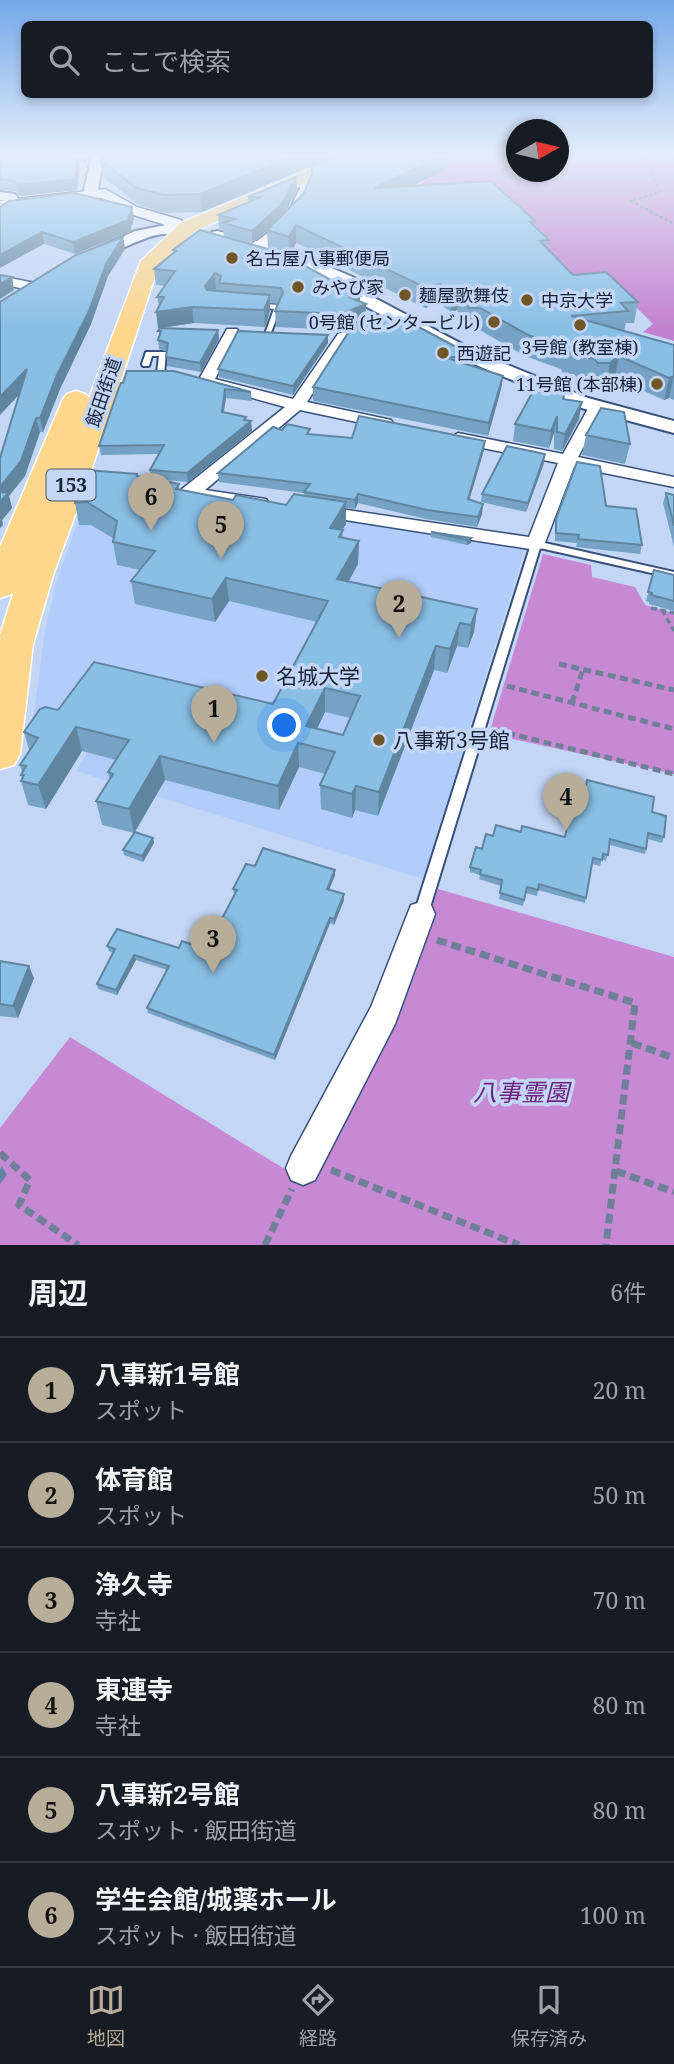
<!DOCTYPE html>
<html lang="ja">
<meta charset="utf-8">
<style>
:root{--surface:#171b24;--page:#20242c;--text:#f1f3f6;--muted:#9ea1a6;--line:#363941;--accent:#b7ad99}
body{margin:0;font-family:"Noto Serif","Noto Sans JP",serif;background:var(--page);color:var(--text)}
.compass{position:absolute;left:506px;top:119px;width:63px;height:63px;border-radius:50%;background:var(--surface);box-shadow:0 4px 10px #0003;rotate:82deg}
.you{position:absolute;left:285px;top:726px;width:24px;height:24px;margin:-18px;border:5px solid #fff;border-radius:50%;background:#1a73e8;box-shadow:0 0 0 10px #1a73e833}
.badge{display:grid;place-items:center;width:46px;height:46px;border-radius:50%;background:var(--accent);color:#111;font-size:23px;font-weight:700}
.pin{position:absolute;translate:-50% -58px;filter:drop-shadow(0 2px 4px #0008)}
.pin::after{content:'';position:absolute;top:37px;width:24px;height:21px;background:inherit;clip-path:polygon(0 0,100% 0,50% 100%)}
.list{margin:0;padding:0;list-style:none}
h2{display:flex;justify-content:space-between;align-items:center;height:91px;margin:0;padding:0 28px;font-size:30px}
h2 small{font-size:23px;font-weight:400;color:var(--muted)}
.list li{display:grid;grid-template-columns:46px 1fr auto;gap:21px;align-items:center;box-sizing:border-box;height:105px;padding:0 28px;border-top:2px solid var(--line)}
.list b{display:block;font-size:26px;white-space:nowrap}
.list p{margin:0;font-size:23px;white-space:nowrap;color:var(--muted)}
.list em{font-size:23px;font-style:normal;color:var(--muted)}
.icon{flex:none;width:38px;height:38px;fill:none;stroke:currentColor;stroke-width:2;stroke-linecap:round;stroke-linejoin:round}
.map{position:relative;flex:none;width:674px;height:1245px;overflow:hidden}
.search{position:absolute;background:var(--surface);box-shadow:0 4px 10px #0003;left:21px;right:21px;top:21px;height:77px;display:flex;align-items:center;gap:18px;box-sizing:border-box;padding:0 24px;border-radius:10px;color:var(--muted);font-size:26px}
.sheet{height:721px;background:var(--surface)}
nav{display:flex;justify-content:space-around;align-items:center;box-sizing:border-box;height:98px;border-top:2px solid var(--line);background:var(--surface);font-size:19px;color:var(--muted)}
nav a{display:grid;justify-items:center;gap:4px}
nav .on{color:var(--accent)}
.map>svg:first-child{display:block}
.built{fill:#b2cdfb}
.green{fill:#c789d3}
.forest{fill:#c281cf}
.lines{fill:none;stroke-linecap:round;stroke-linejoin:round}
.service-casing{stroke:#37507c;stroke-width:4}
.minor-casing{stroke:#37507c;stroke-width:3}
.tertiary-casing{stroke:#37507c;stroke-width:4}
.secondary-casing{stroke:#37507c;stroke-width:3}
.trunk-casing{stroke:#fff;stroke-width:3}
.path-far3{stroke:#71809a;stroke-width:2.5;stroke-dasharray:3.5 2;stroke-linecap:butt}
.path-far2{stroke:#71809a;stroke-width:3.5;stroke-dasharray:6 3.5;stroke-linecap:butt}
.path-far1{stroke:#71809a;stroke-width:5;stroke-dasharray:8 4.5;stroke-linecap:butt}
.path{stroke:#71809a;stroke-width:7;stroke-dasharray:10 5;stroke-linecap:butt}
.service{fill:#fff;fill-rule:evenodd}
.minor{fill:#fff;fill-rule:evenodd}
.tertiary{fill:#fff;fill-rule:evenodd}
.secondary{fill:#fff;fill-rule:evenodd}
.trunk{fill:#fed68c;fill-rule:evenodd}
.wall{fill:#76a3c5;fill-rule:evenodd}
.shaded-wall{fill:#6085a0}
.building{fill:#89bee5;stroke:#6085a0;stroke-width:2;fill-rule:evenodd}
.poi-dot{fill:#705728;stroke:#c3d6f5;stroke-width:2.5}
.labels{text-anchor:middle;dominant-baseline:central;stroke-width:7;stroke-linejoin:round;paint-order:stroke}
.far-poi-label{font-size:18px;fill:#172235;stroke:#c3d6f5;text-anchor:start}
.far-street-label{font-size:18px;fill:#172235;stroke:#c3d6f5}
.shield{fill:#c3d6f5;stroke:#4b586f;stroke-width:2}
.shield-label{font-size:19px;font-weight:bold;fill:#172235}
.poi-label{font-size:21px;fill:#172235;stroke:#c3d6f5;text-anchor:start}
.near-park-label{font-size:24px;font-style:italic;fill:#71227f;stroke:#c3d6f5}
</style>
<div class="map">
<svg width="674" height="1245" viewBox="0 0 674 1245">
<rect width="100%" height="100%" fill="#c3d6f5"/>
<path class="built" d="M89 489 365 523 525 549 423 879 76 771 96 737 33 721 45 630 56 584Z"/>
<g class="green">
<path d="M543 554 591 565 592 577 635 587 645 605 674 613V774L489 734Z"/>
<path d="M438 889 674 957V1245H0V1128L70 1037 309 1184 421 941Z"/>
</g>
<path class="forest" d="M383 154H516V172H558L559 154H674V341L643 332 653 324 623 294 323 181 404 193 447 168Z"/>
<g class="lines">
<defs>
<g id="service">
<path d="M257 303 278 305 281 307 270 335 265 334 274 309 255 306V304Z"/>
<path d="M146 352H166L164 375 157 373 159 356H152L149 366H143L142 364Z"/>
<path d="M536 541 674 572V578L540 548 428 914 426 918 421 920 416 918 414 914 531 544Z"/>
</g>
<g id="minor">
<path d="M297 178 309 181C316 206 280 235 263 249H255V243L285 219 300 188Z"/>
<path d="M0 276 40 284 41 287 35 291 0 284Z"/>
<path d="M369 321 374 322V328L348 340 307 402 391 420 393 423 391 426 385 428 300 410 205 490 266 499 269 503 266 507 260 508 182 497 179 493 182 489 285 407 201 384 198 381 227 329H237L239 332 215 379 293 399 338 334Z"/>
<path d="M597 402 605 407 578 457 674 477V487L574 467 543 548 536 550 320 516 311 511 320 506 529 537 558 463 458 443 450 438 458 433 563 454 589 407Z"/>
<path d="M421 902 431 905 435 914 395 1024 315 1180 303 1185 291 1180 286 1168 291 1156 371 1007 411 905Z"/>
</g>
<g id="tertiary">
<path d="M92 154H104L97 195 90 199 83 195Z"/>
<path d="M0 192 15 194 21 203 14 207 9 206 6 201 0 200Z"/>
<path d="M166 225 211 236 212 232 217 231 287 249 355 278 357 281 350 285 481 354 588 398 674 421V433L574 406 469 362 324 284 322 281 327 277 277 255 235 244 233 248 228 249C210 245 181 233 164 234 140 235 105 262 86 257L84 254 135 231Z"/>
</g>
<path id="secondary" d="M105 189 137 207 181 220 183 223 175 228 127 213 102 198 0 211V201Z"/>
<path id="trunk" d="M347 154H370L195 231 158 267 88 480 53 575 33 644 20 754 14 765 0 769V635L14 591 12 594 0 598V547L63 399 67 394 76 391 85 394 89 398 141 261 181 223Z"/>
</defs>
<use href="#service" class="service-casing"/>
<use href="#minor" class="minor-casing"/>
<use href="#tertiary" class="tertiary-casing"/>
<use href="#secondary" class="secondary-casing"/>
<use href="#trunk" class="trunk-casing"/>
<path class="path-far3" d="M643 154 660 192 631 201 674 224"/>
<g class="path-far2">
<path d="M651 608 674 613"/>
<path d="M662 610 674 631"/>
</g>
<g class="path-far1">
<path d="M559 664 674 690"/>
<path d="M507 686 674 729"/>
<path d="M572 703 583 669"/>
<path d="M495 730 674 774"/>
</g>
<g class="path">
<path d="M437 940 635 1003 606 1245"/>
<path d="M632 1043 674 1058"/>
<path d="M0 1153 30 1180 19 1205 78 1245"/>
<path d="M331 1170 519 1245"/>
<path d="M616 1171 674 1192"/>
<path d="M265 1245 292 1189"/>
</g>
<use href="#service" class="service"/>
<use href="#minor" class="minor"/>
<use href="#tertiary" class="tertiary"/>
<use href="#secondary" class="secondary"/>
<use href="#trunk" class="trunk"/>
</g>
<g class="wall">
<path d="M0 154H87L85 163 80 160 77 190 20 196 15 191 0 190Z"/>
<path d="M101 154H448L447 169 413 186 535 221 534 226 549 240 547 248 573 275 638 302 634 323H626L624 331 674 345V400L669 398 664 400 615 378 606 385 594 384 589 379H578L574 374H563L561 369 525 356 478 329H467L457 310 451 312 438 303 425 308 296 243 290 256 283 254 360 296V301L366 304 365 320 341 330 276 327 275 311 278 304 270 303V311L265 327 194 323 162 328 218 330 219 339 201 372 167 366V352L159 349 158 340 160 328H158L159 307 157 297 165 286 156 285 154 269 173 253V250L224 237 223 229 219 228 218 215 248 202V197L297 189 286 211 304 193 312 175 311 166 202 212 166 213 139 205 103 177 100 160ZM267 231 268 248 280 253 252 244Z"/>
<path d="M0 207 134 218 130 232 75 254 44 244Z"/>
<path d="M123 237 125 249 108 276 91 324 60 389 43 432H40L25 476 9 496 12 508 2 520 3 525 0 528 19 394 0 415V302Z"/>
<path d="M350 330 475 357 474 367 503 376 501 389 488 436 313 401V387Z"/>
<path d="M328 335V343L293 395 219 377 218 369Z"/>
<path d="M127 371 251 392 252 401 226 398 224 412 246 420 252 431 188 482 154 479 179 484V490L233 500 286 505 305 495 304 493 219 482 218 473 282 430 311 434 484 450 469 499 483 504 482 514 477 527 426 519 358 503 355 509 346 508V524L342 530 343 538 359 541 358 564 349 581 477 609 474 632 468 648 457 646 447 673 434 670 378 816 355 810 352 818 321 809 320 785 325 774 299 767 279 810 165 780 135 832 153 838 154 843 143 862 124 855 123 850 134 833 102 825 96 801 110 780 108 772 116 760 82 751 46 809 28 805 21 781 22 779 21 775 22 772 20 765 29 750 24 732 58 710 273 704 317 622 229 601 215 622 135 604 131 581 140 570 117 565 113 542 114 539 91 525H79L75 503 137 474 138 476 151 479 150 470 159 454 101 455 99 446ZM325 712 350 718 343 735 317 728Z"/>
<path d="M565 393 564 399 579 419 562 451 554 449V433L549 448 513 441 515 424Z"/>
<path d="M586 435 630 444 625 464 582 455Z"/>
<path d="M544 463 526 512 481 502 482 494Z"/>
<path d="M666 493 674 495V547L663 503Z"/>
<path d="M606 506 642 545 640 554 576 547 577 543 555 541V527L556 519Z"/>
<path d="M431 532 471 538V543L467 545 431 537Z"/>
<path d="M654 570 674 575V611L649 604V602L646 601Z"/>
<path d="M652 812 664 837 662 843 648 839 645 854 610 845 606 861 602 859 600 866 592 864 585 903 538 890 537 896 526 893 523 906 499 899 501 886 479 879 480 875 470 872V867L482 849 493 836 521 832 565 837Z"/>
<path d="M255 866 335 870V875L329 890 344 900 334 925 330 923 275 1060 148 1013 147 1008 167 970 136 960 117 995 98 989 97 984 113 953 109 951 107 946 206 949 234 894 233 889Z"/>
<path d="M0 961 34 978 18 1018 0 1016Z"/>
</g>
<g class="shaded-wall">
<path d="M78 154H79L80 160 77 190 20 196 17 185Z"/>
<path d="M83 154H87L85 163Z"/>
<path d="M299 154H339L202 212 200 194Z"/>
<path d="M444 154H448L447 169 374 205 375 188Z"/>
<path d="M296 177 297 189 283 217 267 230V231L252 244V231Z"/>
<path d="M132 207 134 218 130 232 75 254 73 242Z"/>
<path d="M296 225V243L290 256 289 237Z"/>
<path d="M42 232 44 244 0 268V255Z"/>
<path d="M123 237 125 249 108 276 91 324 60 389 43 432 40 418 57 375 106 264Z"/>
<path d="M215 273 216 289 207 302 205 286Z"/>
<path d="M12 277 14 290 0 299V284Z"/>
<path d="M440 284 438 303 425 308 426 288Z"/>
<path d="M458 289 457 310 451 312 453 292Z"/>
<path d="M270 295V311L265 327 264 310Z"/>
<path d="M360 296V306L366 304 365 320 341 330V314L351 298Z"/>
<path d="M192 307 194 323 158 328 156 312Z"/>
<path d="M218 330 219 339 201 372 200 363Z"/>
<path d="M328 335V343L293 395V386Z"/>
<path d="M619 356 615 378 606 385 610 363Z"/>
<path d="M27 369 30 383 0 415V397Z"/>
<path d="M503 376 501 389 488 436 489 423Z"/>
<path d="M674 376 669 398 664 400 669 378Z"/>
<path d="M225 389 226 398 222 421V412Z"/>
<path d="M582 402 579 419 562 451 565 434Z"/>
<path d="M557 416 554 433 549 448 551 431Z"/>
<path d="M246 417V425L251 421 252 431 188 482 187 473 244 420Z"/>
<path d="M36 418 40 432 25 476 9 496 12 508 2 520 3 525 0 528V487Z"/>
<path d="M485 441 484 450 467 508 468 499Z"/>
<path d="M545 454 544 463 526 512 528 503Z"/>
<path d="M358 494V503L355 509V500Z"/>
<path d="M346 502V524L330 550V528Z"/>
<path d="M483 504 482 514 477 527 478 517Z"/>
<path d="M471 538V543L467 545V540Z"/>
<path d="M359 541 358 564 337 602V579Z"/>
<path d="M226 578 229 601 215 622 212 599Z"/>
<path d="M477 609 474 632 468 648 471 625Z"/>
<path d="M460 623 457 646 447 673 450 649Z"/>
<path d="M436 646 434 670 378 816 379 792Z"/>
<path d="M325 688V712L309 746 306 726Z"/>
<path d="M76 727 82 751 46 809 38 785Z"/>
<path d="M298 743 299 767 279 810 278 786Z"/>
<path d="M160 756 165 780 134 833 129 809Z"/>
<path d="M356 786 355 810 352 818V794Z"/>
<path d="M153 838 154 843 143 862 142 856Z"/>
<path d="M335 870V875L327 895V889Z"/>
<path d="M344 894V900L334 925V919Z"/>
<path d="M330 918V923L275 1060 274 1055Z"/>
<path d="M134 955 136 960 117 995 116 990Z"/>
<path d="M29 966 34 978 18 1018 13 1006Z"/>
<path d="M2 1166 7 1175 0 1184V1169Z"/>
</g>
<g class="building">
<path d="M0 154H78L75 179 17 185 13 181 0 179Z"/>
<path d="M101 154H299L200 194 164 195 137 188 100 160Z"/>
<path d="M338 154H444L375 188 491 181 535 221 530 222 549 240 540 241 573 275 606 272 638 302 621 303 628 311 571 316 674 345V376L669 378 619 356 610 363H598L593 358H582L578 353 566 352 564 348 528 335 480 308H469L458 289 453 292 440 284 426 288 296 225 289 237 267 230 304 193 312 174 311 166Z"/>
<path d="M296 177 282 204 252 231 223 223 235 219 218 215 261 197H248Z"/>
<path d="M74 193 132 207 128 220 73 242 42 232 0 255V207L9 201Z"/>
<path d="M200 230 282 253 360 296 351 298 366 304 341 314 275 311 283 292 281 288 219 283 221 276 215 273 205 286 207 290 270 295 264 310 192 307 156 312 164 297H157L175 271 154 269 176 251 173 250Z"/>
<path d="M123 237 106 264 89 311 57 375 40 418H36L21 461 0 487V458L27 369 0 397V302L76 255Z"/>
<path d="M0 275 12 277 0 284Z"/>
<path d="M385 315 413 324 475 357H444L503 376 489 423 313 387 350 330Z"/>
<path d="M160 328 218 330 200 363 166 357 168 343 158 340 161 331H158Z"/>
<path d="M238 331 328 335 293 386 218 369Z"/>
<path d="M127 371H174L251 392 225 389 222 412 246 417 244 420 251 421 187 473 150 470 164 445 99 446 118 390 121 383H123Z"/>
<path d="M537 384 565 393 563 399 582 402 565 434 557 432V416L551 431 515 424Z"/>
<path d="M601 408 624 412 630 444 586 435Z"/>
<path d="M359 416 485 441 468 499 483 504 478 517 427 510 358 494 355 500 304 492 310 484 218 473 273 427 282 430 287 424 310 429 307 434 352 438Z"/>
<path d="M507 446 545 454 528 503 482 494Z"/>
<path d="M577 462 600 466 606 506 636 509 642 545 578 539 579 535 556 533V519Z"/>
<path d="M86 470 137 474V476L179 484 176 489 233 500 236 495 286 505 294 494 346 502 330 528 343 530 339 537 359 541 337 579 477 609 471 625 460 623 450 649 436 646 379 792 356 786 352 794 320 785 335 752 298 743 278 786 160 756 129 809 96 801 113 774 108 772 129 740 76 727 38 785 21 781 24 775H21L26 766 20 765 38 738 24 732 40 709 45 707 58 710 94 662 273 704 328 601 226 578 212 599 131 581 155 551 113 542 117 521 87 502 75 503ZM325 688 360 696 343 735 306 726Z"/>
<path d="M0 492 8 493 0 502Z"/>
<path d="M666 493 674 495V526Z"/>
<path d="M431 532 471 538 467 540Z"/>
<path d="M654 570 674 575V601L651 595 652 593 648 592Z"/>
<path d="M587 780 654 797 652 812 666 816 664 837 648 833 646 849 610 839 608 855 603 854 602 860 593 858 586 898 539 884 538 890 527 887 524 900 500 893 502 880 480 874 481 870 470 867 476 847 482 849 486 834 493 836 496 825 521 832 522 826 565 837 575 791 585 793Z"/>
<path d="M135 832 153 838 142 856 123 850Z"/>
<path d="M263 848 335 870 327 889 344 894 334 919 330 918 274 1055 147 1008 169 966 134 955 116 990 97 984 115 949 107 946 117 929 179 948 182 941 206 949 237 890 233 889 246 864 255 866Z"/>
<path d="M0 961 29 966 13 1006 0 1004Z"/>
</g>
<linearGradient id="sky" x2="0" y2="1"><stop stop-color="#75a8e8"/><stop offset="0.47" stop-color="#e4edfa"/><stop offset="1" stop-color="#e4edfa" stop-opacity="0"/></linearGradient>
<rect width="674" height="329" fill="url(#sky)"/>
<g class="poi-dot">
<circle cx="232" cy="258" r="7"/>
<circle cx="298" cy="287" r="7"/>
<circle cx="405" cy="295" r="7"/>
<circle cx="527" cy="300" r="7"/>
<circle cx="494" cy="322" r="7"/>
<circle cx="580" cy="325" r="7"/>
<circle cx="443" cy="353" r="7"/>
<circle cx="657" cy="384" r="7"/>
<circle cx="262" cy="676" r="7"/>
<circle cx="379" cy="740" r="7"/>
</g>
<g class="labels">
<g class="far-poi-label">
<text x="246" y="258">名古屋八事郵便局</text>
<text x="312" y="287">みやび家</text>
<text x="419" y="295">麺屋歌舞伎</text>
<text x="541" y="300">中京大学</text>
<text x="480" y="322" text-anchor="end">0号館 (センタービル)</text>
<text x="580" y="347" text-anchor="middle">3号館 (教室棟)</text>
<text x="457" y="353">西遊記</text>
<text x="643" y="384" text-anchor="end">11号館 (本部棟)</text>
</g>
<g class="far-street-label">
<text transform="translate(103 392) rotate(-71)">飯田街道</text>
</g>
<rect class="shield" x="46.5" y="469.5" width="49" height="31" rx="5"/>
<g class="shield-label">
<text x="71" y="485">153</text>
</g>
<g class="poi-label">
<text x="276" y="676">名城大学</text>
<text x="393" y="740">八事新3号館</text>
</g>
<g class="near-park-label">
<text x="521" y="1091">八事霊園</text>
</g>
</g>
</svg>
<svg class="compass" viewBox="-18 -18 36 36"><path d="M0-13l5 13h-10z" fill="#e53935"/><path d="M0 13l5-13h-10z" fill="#9ea1a6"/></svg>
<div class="you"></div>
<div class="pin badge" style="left:214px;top:743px">1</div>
<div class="pin badge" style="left:399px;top:638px">2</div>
<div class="pin badge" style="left:213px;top:973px">3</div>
<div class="pin badge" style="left:566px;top:831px">4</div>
<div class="pin badge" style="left:221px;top:559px">5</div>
<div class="pin badge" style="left:151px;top:531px">6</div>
<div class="search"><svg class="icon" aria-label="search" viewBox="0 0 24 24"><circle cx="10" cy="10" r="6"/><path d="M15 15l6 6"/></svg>ここで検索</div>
</div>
<section class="sheet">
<h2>周辺<small>6件</small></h2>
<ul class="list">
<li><span class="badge">1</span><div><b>八事新1号館</b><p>スポット</p></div><em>20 m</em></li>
<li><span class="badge">2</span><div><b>体育館</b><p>スポット</p></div><em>50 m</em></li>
<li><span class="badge">3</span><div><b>浄久寺</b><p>寺社</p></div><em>70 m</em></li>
<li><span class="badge">4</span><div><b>東連寺</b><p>寺社</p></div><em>80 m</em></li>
<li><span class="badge">5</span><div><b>八事新2号館</b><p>スポット · 飯田街道</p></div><em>80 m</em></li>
<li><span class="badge">6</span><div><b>学生会館/城薬ホール</b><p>スポット · 飯田街道</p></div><em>100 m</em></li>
</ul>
</section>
<nav>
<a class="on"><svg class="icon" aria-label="map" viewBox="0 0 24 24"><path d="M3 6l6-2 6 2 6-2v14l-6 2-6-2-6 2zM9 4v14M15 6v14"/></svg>地図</a>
<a><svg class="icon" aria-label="directions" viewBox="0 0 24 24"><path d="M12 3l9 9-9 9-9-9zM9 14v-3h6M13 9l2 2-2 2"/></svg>経路</a>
<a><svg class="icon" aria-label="saved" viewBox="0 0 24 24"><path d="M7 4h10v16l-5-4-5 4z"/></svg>保存済み</a>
</nav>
